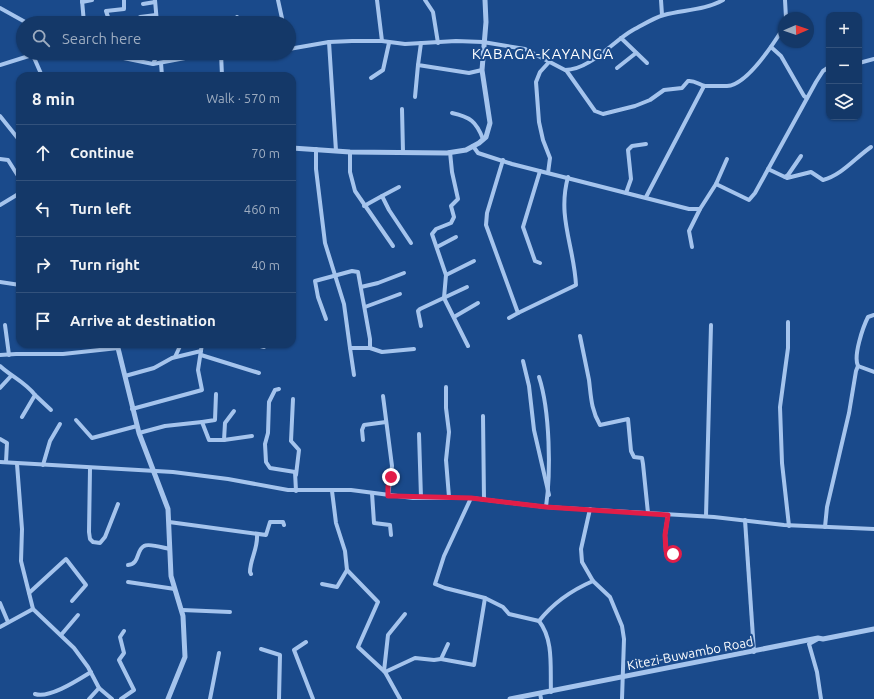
<!DOCTYPE html>
<meta charset="utf-8">
<style>
:root{--surface:#143868;--page:#1d3f6e;--text:#f1f3f6;--muted:#9dacc0;--line:#33527c}
body{margin:0;font-family:Ubuntu,sans-serif;background:var(--page);color:var(--text)}
.controls{position:absolute;right:12px;top:12px;display:grid;overflow:hidden;border-radius:8px;box-shadow:0 1px 3px #0004}
.controls button{width:36px;height:36px;display:grid;place-items:center;padding:0;border:0;border-bottom:1px solid var(--line);background:var(--surface);color:var(--text);font:20px sans-serif}
.compass{position:absolute;left:778px;top:12px;width:36px;height:36px;border-radius:50%;background:var(--surface);box-shadow:0 1px 3px #0004;rotate:88deg}
.stop{position:absolute;width:12px;height:12px;margin:-9px;border:3px solid #e11d48;border-radius:50%;background:#fff}
.stop.end{background:#e11d48;border-color:#fff;box-shadow:0 1px 4px #0008}
.list{margin:0;padding:0;list-style:none}
h2{display:flex;justify-content:space-between;align-items:center;height:52px;margin:0;padding:0 16px;font-size:17px}
h2 small{font-size:13px;font-weight:400;color:var(--muted)}
.list li{display:grid;grid-template-columns:26px 1fr auto;gap:12px;align-items:center;box-sizing:border-box;height:56px;padding:0 16px;border-top:1px solid var(--line)}
.list b{display:block;font-size:15px;white-space:nowrap}
.list em{font-size:13px;font-style:normal;color:var(--muted)}
.icon{flex:none;width:22px;height:22px;fill:none;stroke:currentColor;stroke-width:2;stroke-linecap:round;stroke-linejoin:round}
.map{position:relative;flex:none;width:874px;height:699px;overflow:hidden}
.search{position:absolute;background:var(--surface);box-shadow:0 1px 3px #0004;left:16px;top:16px;width:280px;height:44px;display:flex;align-items:center;gap:10px;box-sizing:border-box;padding:0 14px;border-radius:22px;color:var(--muted);font-size:15px}
.panel{position:absolute;background:var(--surface);box-shadow:0 1px 3px #0004;left:16px;top:72px;width:280px;height:276px;border-radius:12px}
.map>svg:first-child{display:block}
.lines{fill:none;stroke-linecap:round;stroke-linejoin:round}
.minor{stroke:#a5c4ed;stroke-width:4}
.tertiary{stroke:#a5c4ed;stroke-width:5}
.route{stroke:#e11d48;stroke-width:5}
.labels{text-anchor:middle;dominant-baseline:central;stroke-width:4;stroke-linejoin:round;paint-order:stroke}
.street-label{font-size:13px;fill:#fff;stroke:#1a4a8b}
.quarter-label{font-size:15px;letter-spacing:1px;fill:#fff;stroke:#1a4a8b}
</style>
<div class="map">
<svg width="874" height="699" viewBox="0 0 874 699">
<rect width="100%" height="100%" fill="#1a4a8b"/>
<g class="lines">
<g class="minor">
<path d="M82 0 84 23"/>
<path d="M155 0 157 23"/>
<path d="M278 0 283 23"/>
<path d="M377 0 382 41"/>
<path d="M425 0 433 12 438 43"/>
<path d="M661 0 662 15"/>
<path d="M785 0 786 18"/>
<path d="M82 2 92 0"/>
<path d="M143 4 155 2"/>
<path d="M0 8 27 23"/>
<path d="M140 17 156 15"/>
<path d="M237 17 239 23"/>
<path d="M110 23 106 11 124 9V0"/>
<path d="M621 38 647 63"/>
<path d="M329 42 336 151"/>
<path d="M421 43 418 65 469 73 482 70"/>
<path d="M771 47 781 56 804 96 807 98"/>
<path d="M289 49 329 42 352 41H382L405 44 456 41 483 42 525 49 565 70C590 70 613 41 633 30 643 25 653 18 664 15 683 10 706 10 723 0"/>
<path d="M32 53 42 76"/>
<path d="M99 53 153 64 212 53"/>
<path d="M221 53 222 76"/>
<path d="M161 63 162 76"/>
<path d="M859 63 874 59"/>
<path d="M153 64 158 53"/>
<path d="M0 65 32 55"/>
<path d="M617 68 636 53"/>
<path d="M566 70 595 111 603 114 635 106 650 100 664 90 682 88 688 81C695 80 699 85 705 86 712 86 720 86 727 86 747 85 774 43 784 27"/>
<path d="M371 78 383 70 389 43"/>
<path d="M415 97 418 65"/>
<path d="M402 109 403 152"/>
<path d="M452 113C470 117 476 121 483 139"/>
<path d="M0 116 20 141"/>
<path d="M473 146 478 153 512 164 689 209H700L716 184 749 200 755 193 816 82 823 71 829 67"/>
<path d="M316 149V169L325 243 344 304 350 348H370L382 352 414 349"/>
<path d="M350 152V172L355 191 393 246"/>
<path d="M450 152 452 172 458 199 451 206 454 217 451 223 436 229 432 234 446 275 444 298 468 346"/>
<path d="M0 159 8 160 20 179"/>
<path d="M503 160 487 213 486 225 518 313 509 318"/>
<path d="M768 169 787 178 811 172 823 180C842 175 855 158 871 147"/>
<path d="M540 171 523 227 535 261 540 263"/>
<path d="M548 173 550 158 543 140 539 122 536 82 540 72 550 61"/>
<path d="M785 177 788 175 801 156"/>
<path d="M716 184 727 159"/>
<path d="M626 193 631 179 628 150 632 146 646 144"/>
<path d="M382 196 399 187"/>
<path d="M646 197 704 86"/>
<path d="M0 205 20 193"/>
<path d="M364 206 382 196 389 210 411 243"/>
<path d="M437 247 456 237"/>
<path d="M692 247 689 231 700 209"/>
<path d="M446 275 474 261"/>
<path d="M0 282 20 285"/>
<path d="M361 287 378 283 404 273"/>
<path d="M365 307 400 294"/>
<path d="M19 313 20 308"/>
<path d="M518 313 576 285C574 246 557 217 568 177"/>
<path d="M454 317 478 303"/>
<path d="M326 319 318 297 315 281 352 271 358 272 370 339V348"/>
<path d="M788 322V348L780 407 782 463 789 526"/>
<path d="M5 325 9 355"/>
<path d="M421 326 418 311 420 309 467 287"/>
<path d="M580 336C583 350 586 365 589 380 591 396 591 410 600 425L628 419 631 451 634 457 642 458 643 464 648 513"/>
<path d="M253 344 264 347"/>
<path d="M350 348 354 375"/>
<path d="M0 355 16 354H63L118 348"/>
<path d="M201 355 259 373"/>
<path d="M175 357 181 344"/>
<path d="M523 361 529 386 534 430 549 495"/>
<path d="M0 366C12 377 25 382 35 395L22 417"/>
<path d="M858 366C853 356 863 327 868 317L874 315"/>
<path d="M125 376 154 368 172 358 201 351"/>
<path d="M539 377C550 411 551 472 546 507"/>
<path d="M446 387V408L449 432 446 460 449 497"/>
<path d="M0 388 11 376"/>
<path d="M279 389 275 390 269 402 268 433 265 444 266 462 270 468 295 472 296 491"/>
<path d="M35 395 51 410"/>
<path d="M383 396 392 466 388 496"/>
<path d="M293 399 291 441 299 450 296 475"/>
<path d="M132 409 202 390 198 370 202 344"/>
<path d="M483 416 484 500"/>
<path d="M76 420 92 438 137 426"/>
<path d="M202 422 215 420 216 394"/>
<path d="M139 433 165 426 202 422 209 440H224L252 436"/>
<path d="M419 434 421 498"/>
<path d="M0 439 7 443 6 462"/>
<path d="M224 440 225 423 234 411"/>
<path d="M363 440 362 430 364 425 386 422"/>
<path d="M0 462 173 472 228 479 288 490H351L413 498H471L546 507 714 517 784 525 874 529"/>
<path d="M17 464 22 529 21 561 33 609 74 648 88 667 99 688 112 699"/>
<path d="M43 465 50 441 60 424"/>
<path d="M90 469 89 532 90 539 93 542 100 543 105 537 118 504"/>
<path d="M332 491 336 523 345 551 347 570 378 602 358 647 385 672 400 699"/>
<path d="M372 493 374 523 390 525 391 535"/>
<path d="M471 498 444 556 435 584 445 588 485 598 503 607 509 614 539 621C554 602 572 590 593 581"/>
<path d="M590 509 581 549 582 562 593 581 610 597 622 626 624 639 622 699"/>
<path d="M668 515 665 535 666 551 673 554"/>
<path d="M706 516 711 325"/>
<path d="M745 520 754 652"/>
<path d="M169 522 266 535 270 522H283L284 525"/>
<path d="M825 527 827 507 849 413 856 371 858 366 874 372"/>
<path d="M128 565C140 564 136 550 144 546 149 543 164 548 170 549"/>
<path d="M251 574 250 572C250 559 258 549 257 535"/>
<path d="M128 582 175 589"/>
<path d="M322 584 337 587 347 570"/>
<path d="M29 593 66 559 86 585 72 601"/>
<path d="M0 603 8 622"/>
<path d="M182 610 230 612"/>
<path d="M539 621C554 640 550 668 551 692"/>
<path d="M0 627 33 609"/>
<path d="M61 635 78 615"/>
<path d="M818 639 809 644 817 672 821 699"/>
<path d="M306 642 294 650 313 699"/>
<path d="M261 649 280 655 279 699"/>
<path d="M441 659 474 665 485 598"/>
<path d="M384 671 388 635 405 614"/>
<path d="M385 672 415 658 434 660 441 659 448 644"/>
<path d="M540 693 541 699"/>
<path d="M35 694C49 699 78 680 91 672"/>
<path d="M89 699 99 688"/>
<path d="M121 699 134 690 119 660 124 653 120 637 124 631"/>
<path d="M210 699 219 653"/>
</g>
<g class="tertiary">
<path d="M292 148 350 152 447 153 466 150 479 143 486 137 490 123 482 70 486 22 485 0"/>
<path d="M117 344 139 433 168 509 171 576 183 616 185 657 168 699"/>
<path d="M510 699 818 638 823 639 874 629"/>
</g>
</g>
<g class="lines">
<path class="route" d="M391 477 388 486V496H393L471 498 546 507 668 515 665 535 666 551 673 554"/>
</g>
<g class="labels">
<g class="street-label">
<text transform="translate(690 653) rotate(-11)">Kitezi-Buwambo Road</text>
</g>
<g class="quarter-label">
<text x="543" y="53">KABAGA-KAYANGA</text>
</g>
</g>
</svg>
<div class="controls">
<button>+</button>
<button>−</button>
<button><svg class="icon" aria-label="layers" viewBox="0 0 24 24"><path d="M12 4l9 5-9 5-9-5zM3 14l9 5 9-5"/></svg></button>
</div>
<svg class="compass" viewBox="-18 -18 36 36"><path d="M0-13l5 13h-10z" fill="#e53935"/><path d="M0 13l5-13h-10z" fill="#9dacc0"/></svg>
<div class="stop" style="left:673px;top:554px"></div>
<div class="stop end" style="left:391px;top:477px"></div>
<div class="search"><svg class="icon" aria-label="search" viewBox="0 0 24 24"><circle cx="10" cy="10" r="6"/><path d="M15 15l6 6"/></svg>Search here</div>
<section class="panel">
<h2>8 min<small>Walk · 570 m</small></h2>
<ul class="list">
<li><svg class="icon" aria-label="ahead" viewBox="0 0 24 24"><path d="M12 20V5M6 11l6-6 6 6"/></svg><div><b>Continue</b></div><em>70 m</em></li>
<li><svg class="icon" aria-label="left" viewBox="0 0 24 24"><path d="M17 20v-9H6M10 6l-5 5 5 5"/></svg><div><b>Turn left</b></div><em>460 m</em></li>
<li><svg class="icon" aria-label="right" viewBox="0 0 24 24"><path d="M7 20v-9h11M14 6l5 5-5 5"/></svg><div><b>Turn right</b></div><em>40 m</em></li>
<li><svg class="icon" aria-label="arrive" viewBox="0 0 24 24"><path d="M6 21V4h12l-3 4 3 4H6"/></svg><div><b>Arrive at destination</b></div></li>
</ul>
</section>
</div>
